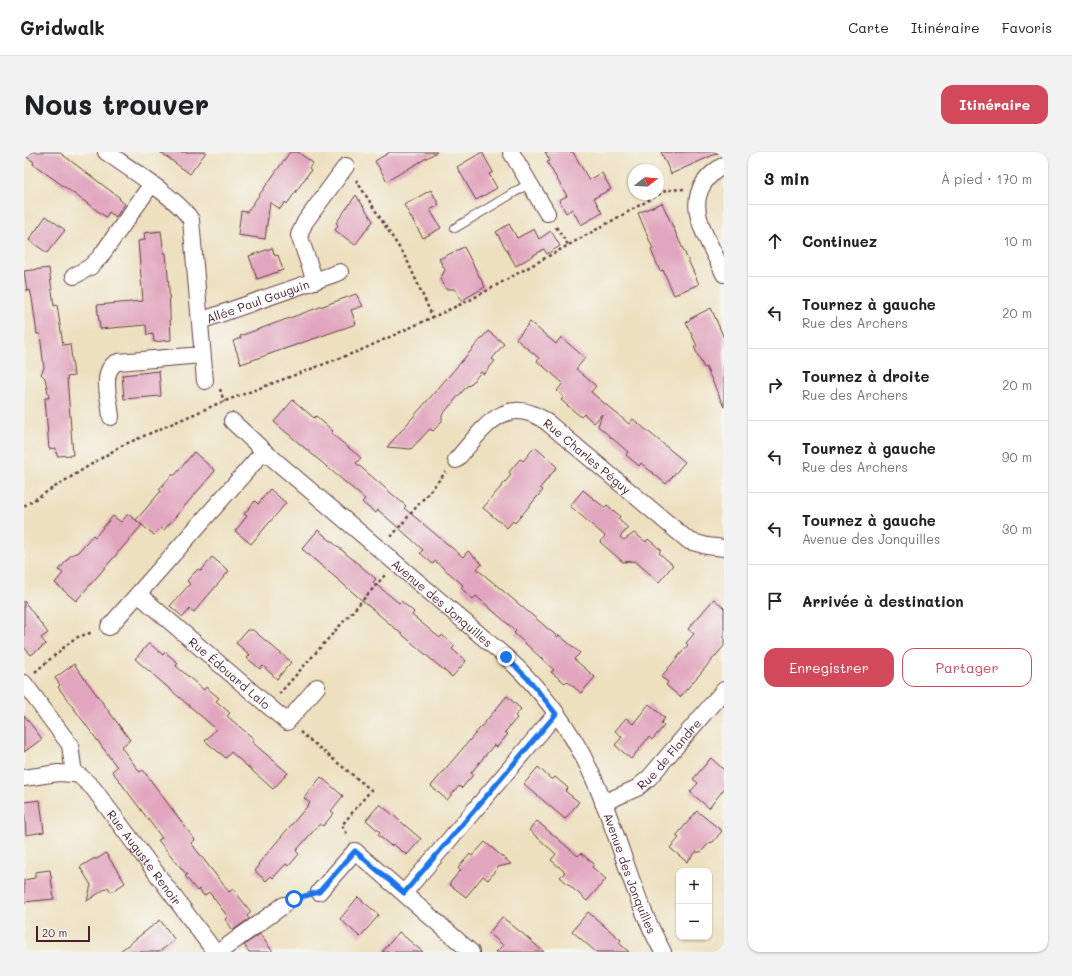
<!DOCTYPE html>
<html lang="fr">
<meta charset="utf-8">
<style>
:root{--surface:#fff;--page:#f2f2f2;--text:#202124;--muted:#757577;--line:#e0e0e0;--accent:#d1495b}
body{margin:0;font-family:Mali,sans-serif;background:var(--page);color:var(--text)}
.controls{position:absolute;right:12px;bottom:12px;display:grid;overflow:hidden;border-radius:8px;box-shadow:0 1px 3px #0004}
.controls button{width:36px;height:36px;display:grid;place-items:center;padding:0;border:0;border-bottom:1px solid var(--line);background:var(--surface);color:var(--text);font:20px sans-serif}
.compass{position:absolute;left:604px;top:12px;width:36px;height:36px;border-radius:50%;background:var(--surface);box-shadow:0 1px 3px #0004;rotate:73deg}
.scale{position:absolute;left:12px;bottom:10px;width:54px;box-sizing:border-box;padding-left:4px;border:2px solid #4a1f2b;border-top:0;font-size:11px;line-height:14px;white-space:nowrap;color:#4a1f2b;-webkit-text-stroke:3px #f6f6f2;paint-order:stroke}
.stop{position:absolute;width:12px;height:12px;margin:-9px;border:3px solid #1a73e8;border-radius:50%;background:#fff}
.stop.end{background:#1a73e8;border-color:#fff;box-shadow:0 1px 4px #0008}
.list{margin:0;padding:0;list-style:none}
h2{display:flex;justify-content:space-between;align-items:center;height:52px;margin:0;padding:0 16px;font-size:17px}
h2 small{font-size:13px;font-weight:400;color:var(--muted)}
.list li{display:grid;grid-template-columns:26px 1fr auto;gap:12px;align-items:center;box-sizing:border-box;height:72px;padding:0 16px;border-top:1px solid var(--line)}
.list b{display:block;font-size:15px;white-space:nowrap}
.list p{margin:0;font-size:13px;white-space:nowrap;color:var(--muted)}
.list em{font-size:13px;font-style:normal;color:var(--muted)}
.actions{display:flex;gap:8px;padding:12px 16px}
.actions a{flex:1;padding:9px 0;border:1px solid var(--accent);border-radius:12px;text-align:center;font-size:14px;color:var(--accent)}
.actions .main{background:var(--accent);color:#fff}
.icon{flex:none;width:22px;height:22px;fill:none;stroke:currentColor;stroke-width:2;stroke-linecap:round;stroke-linejoin:round}
.map{position:relative;flex:none;width:700px;height:800px;overflow:hidden;border-radius:12px}
header{display:flex;align-items:center;gap:24px;box-sizing:border-box;height:56px;padding:0 20px;background:var(--surface);border-bottom:1px solid var(--line)}
header strong{font-size:19px}
nav{display:flex;gap:22px;margin-inline-start:auto;font-size:14px}
.intro{display:flex;align-items:center;justify-content:space-between;box-sizing:border-box;height:96px;padding:0 24px}
h1{margin:0;font-size:28px}
.button{padding:10px 18px;border-radius:12px;background:var(--accent);color:#fff;font-size:14px;font-weight:700}
main{display:flex;gap:24px;padding:0 24px}
aside{flex:1;background:var(--surface);border-radius:12px;box-shadow:0 1px 3px #0004}
.map>svg:first-child{display:block}
.building{fill:#e1a6be}
.lines{fill:none;stroke-linecap:round;stroke-linejoin:round}
.service-casing{stroke:#623c41;stroke-width:10}
.minor-casing{stroke:#623c41;stroke-width:18}
.path{stroke:#623c41;stroke-width:2.5;stroke-dasharray:3 3;stroke-linecap:butt}
.service{stroke:#fff;stroke-width:8}
.minor{stroke:#fff;stroke-width:16}
.route{stroke:#1a73e8;stroke-width:5}
.labels{text-anchor:middle;dominant-baseline:central;stroke-width:4;stroke-linejoin:round;paint-order:stroke}
.street-label{font-size:12px;fill:#4a1f2b;stroke:#f6f6f2}
</style>
<header>
<strong>Gridwalk</strong>
<nav><a>Carte</a><a>Itinéraire</a><a>Favoris</a></nav>
</header>
<div class="intro"><h1>Nous trouver</h1><a class="button">Itinéraire</a></div>
<main>
<div class="map">
<svg width="700" height="800" viewBox="0 0 700 800">
<rect width="100%" height="100%" fill="#f6f6f2"/>
<filter id="ink" filterUnits="userSpaceOnUse"><feTurbulence type="fractalNoise" baseFrequency=".025" numOctaves="2"/><feDisplacementMap in="SourceGraphic" scale="8" xChannelSelector="R" yChannelSelector="G"/><feConvolveMatrix kernelMatrix="1 2 1 2 8 2 1 2 1" color-interpolation-filters="sRGB"/></filter>
<filter id="wash" filterUnits="userSpaceOnUse"><feTurbulence type="fractalNoise" baseFrequency=".012" numOctaves="4" result="noise"/><feDisplacementMap in="SourceGraphic" scale="16" xChannelSelector="R" yChannelSelector="G"/><feGaussianBlur stdDeviation="0.9" result="paint"/><feColorMatrix in="noise" values="0 0 0 0 0 0 0 0 0 0 0 0 0 0 0 0 0 1.4 0 .05"/><feComposite in="paint" operator="in"/></filter>
<g filter="url(#wash)">
<rect width="100%" height="100%" fill="#ede0bf"/>
<g id="blocks">
<g class="building">
<path d="M0 0H35L96 46 95 47 101 52 92 65 85 60 82 65 9 12 10 10 0 3Z"/>
<path d="M136 0H182L166 22Z"/>
<path d="M266 0H274L289 11 285 16 287 18 263 52 261 50 256 57 246 50 241 87 214 83 217 59 223 60Z"/>
<path d="M366 0H413L363 29 351 9Z"/>
<path d="M458 0 469 20 465 22 473 36 452 48 433 15Z"/>
<path d="M521 0H549L565 28 578 21 587 37 570 46 578 61 557 73 548 57 542 61 535 48 543 44 523 10 526 9Z"/>
<path d="M637 0H696L647 22Z"/>
<path d="M407 38 415 53 406 58 417 76 399 86 380 53Z"/>
<path d="M332 43 349 69 331 93 311 78 314 73 312 71Z"/>
<path d="M638 51 675 132 650 143 639 118 636 119 627 98 629 97 614 61Z"/>
<path d="M22 64 41 78 23 101 5 88Z"/>
<path d="M485 72 493 86 510 77 515 87 527 79 536 94 523 102 520 97 492 114 472 80Z"/>
<path d="M137 79 140 102 142 101 145 136 147 188 130 190 129 182 123 183 122 173 76 177 73 153 119 149 114 89 121 88 120 81Z"/>
<path d="M440 95 461 135 437 149 431 137H422L416 127 421 118 415 107Z"/>
<path d="M248 96 251 104 254 103 259 118 233 127 225 104Z"/>
<path d="M25 116 30 154 33 153 39 193 46 192 50 224 43 225 49 303 33 304 32 296 25 297 21 246H25L21 226 17 222 20 216 16 182H13L8 146 6 138 3 139 0 119Z"/>
<path d="M332 142 339 154 327 158 332 172 217 212 209 189 217 186 216 184Z"/>
<path d="M687 156 700 186V255L682 215 680 216 670 195 673 194 662 171 667 166Z"/>
<path d="M506 170 532 192 537 185 561 206 552 217 572 234 567 240 605 272 609 267 661 310 642 332 617 311 615 314 602 303 604 300 574 274 578 262 570 271 560 262 557 265 537 248 540 245 533 239 539 231 513 209 515 206 492 187Z"/>
<path d="M464 179 480 192 468 207 471 209 460 222 457 220 445 234 444 233 418 263V269L409 279 406 277 387 297 363 295Z"/>
<path d="M135 219 137 244 100 247 98 223Z"/>
<path d="M269 248 290 266 292 264 309 279 307 281 337 306 332 311 382 354 380 356 439 405 444 399 458 412 453 417 534 485 535 483 556 501 550 507 571 525 557 541 543 529 541 531 527 520 530 518 490 481 492 479 452 444 449 447 437 436 439 433 411 409 409 412 396 401 399 398 385 385 354 358 352 361 345 356 338 350 341 347 250 270Z"/>
<path d="M511 295 533 315 516 336 519 338 491 371 489 369 483 376 459 356 487 323 485 320 490 314 496 307 499 309Z"/>
<path d="M170 300 191 319 140 378 137 376 130 383 112 368 137 339 135 337 148 323H151Z"/>
<path d="M246 337 262 351 227 392 211 379 223 364 220 362 231 349 234 352Z"/>
<path d="M559 338 581 356 583 353 596 364 594 367 604 376 596 385 600 388 610 381 622 390 624 387 637 398 635 401 649 413 635 430 611 409 599 410 576 390 581 384 546 354Z"/>
<path d="M104 362 118 373 52 449 31 431 39 421 35 418 47 403 54 400 69 383 71 385 89 364 97 370Z"/>
<path d="M294 378 352 427 349 430 375 451 377 449 390 460 388 463 416 486 418 483 431 494 428 497 442 509 428 525 278 397Z"/>
<path d="M188 405 205 419 170 460 166 457 159 465 146 454 166 432 163 429 168 423 174 417 177 419Z"/>
<path d="M690 447 700 456V494L656 545 642 533 644 530 637 525 664 493 662 491 670 482 664 477Z"/>
<path d="M0 449 24 481 17 486 22 492 7 503 0 495Z"/>
<path d="M223 478H229L267 510 253 527 239 514 236 517 223 506 226 503 212 491Z"/>
<path d="M125 491 139 503 141 500 154 511 152 514 180 538 182 535 195 546 192 549 206 561 203 564 230 587 228 590 264 621 249 637 207 600 202 606 181 589 192 577 111 507Z"/>
<path d="M50 512 106 588 97 595 116 620 119 618 171 688 167 691 205 740 209 737 227 760 223 764 225 767 209 778 201 767 204 765 185 740 180 744 175 737 173 739 161 724 163 723 134 688 138 686 88 619 93 615 34 535 36 533 31 526Z"/>
<path d="M483 544 497 557 491 564 493 566 481 580 484 582 473 595 470 593 459 606 447 621 449 623 438 636 435 634 423 648 407 634Z"/>
<path d="M625 552 641 566 637 571 640 574 628 588 625 585 607 607 591 593 598 585 591 579 602 566 609 572Z"/>
<path d="M0 563 18 587 0 600Z"/>
<path d="M687 606 700 618V637L685 656 666 640 674 631 669 627Z"/>
<path d="M514 615 528 628 531 625 537 630 544 636 541 639 555 650 541 667 500 632Z"/>
<path d="M297 625 319 644 307 659 310 661 299 674 296 672 284 685 272 699 275 702 265 714 262 712 249 726 247 724 242 729 231 719 235 714 234 712 286 651 280 646Z"/>
<path d="M16 648 20 680 2 683 0 650Z"/>
<path d="M356 652 397 687 383 703 369 692 367 694 354 683 356 680 342 668Z"/>
<path d="M673 659 698 679 689 690 685 691 677 700H672L663 710 646 696 655 686 652 684Z"/>
<path d="M513 669 554 704 557 701 564 707 570 712 568 715 582 727 563 749 536 725 541 720 527 708 532 702 505 678Z"/>
<path d="M461 690 487 712 474 715 464 728 459 724 442 745 425 732 437 718 434 716 446 702 448 704Z"/>
<path d="M82 701 101 731 87 740 84 735 63 749 67 733 56 715 69 707H73Z"/>
<path d="M26 718 30 747 0 750V728L11 726V720Z"/>
<path d="M334 745 355 763 336 785 316 767Z"/>
<path d="M564 760 597 788 595 791 605 800H572L548 779Z"/>
<path d="M478 765 499 782 520 800H472L479 793 465 781Z"/>
<path d="M136 768 151 788 135 800H95Z"/>
<path d="M375 780 399 800H358Z"/>
<path d="M236 782 249 800H225L220 793Z"/>
</g>
</g>
</g>
<g filter="url(#ink)">
<use href="#blocks" fill-opacity="0" stroke="#623c41" stroke-width="1"/>
<g class="lines">
<defs>
<path id="service" d="M431 76 506 31"/>
<g id="minor">
<path d="M82 0C103 15 156 48 167 68L181 229"/>
<path d="M487 0 523 61"/>
<path d="M700 13C650 43 682 82 700 122"/>
<path d="M50 124 66 115 76 105 127 33"/>
<path d="M291 129 275 83 281 70 322 14"/>
<path id="s1" d="M176 169 316 120"/>
<path d="M87 265C86 249 75 217 94 210L178 203"/>
<path id="s2" d="M208 269 240 299 482 505C518 538 549 580 569 625 595 682 608 744 639 800"/>
<path id="s3" d="M432 308C458 279 481 238 524 271L665 389 683 394 700 396"/>
<path id="s4" d="M114 442 263 570 293 535"/>
<path d="M85 475 240 299"/>
<path id="s5" d="M0 531 46 593 50 622 56 624 69 636 191 800"/>
<path d="M0 626 34 621 50 622"/>
<path id="s6" d="M579 651 613 636 625 626 700 538"/>
<path d="M295 740 331 699 447 800"/>
<path d="M380 741 532 562"/>
<path d="M195 800 260 753"/>
</g>
</defs>
<use href="#service" class="service-casing"/>
<use href="#minor" class="minor-casing"/>
<g class="path">
<path d="M332 28 383 108 409 166"/>
<path d="M532 75 545 94"/>
<path d="M196 237 200 250"/>
<path d="M0 354 97 294 193 252 335 199 446 148 643 38 661 37"/>
<path d="M367 385 422 320"/>
<path d="M11 520 51 486 69 480"/>
<path d="M255 542 361 423"/>
<path d="M276 580 347 638 318 673 324 684"/>
</g>
<use href="#service" class="service"/>
<use href="#minor" class="minor"/>
</g>
</g>
<g class="lines" filter="url(#ink)">
<path class="route" d="M270 747 295 740 331 699 380 741 532 562 507 530 482 505"/>
</g>
<g class="labels">
<g class="street-label">
<text stroke="none"><textPath href="#s1" startOffset="61">Allée Paul Gauguin</textPath></text>
<text stroke="none"><textPath href="#s3" startOffset="166">Rue Charles Péguy</textPath></text>
<text stroke="none"><textPath href="#s2" startOffset="278">Avenue des Jonquilles</textPath></text>
<text stroke="none"><textPath href="#s4" startOffset="121">Rue Édouard Lalo</textPath></text>
<text stroke="none"><textPath href="#s6" startOffset="84">Rue de Flandre</textPath></text>
<text stroke="none"><textPath href="#s5" startOffset="217">Rue Auguste Renoir</textPath></text>
<text stroke="none"><textPath href="#s2" startOffset="614">Avenue des Jonquilles</textPath></text>
</g>
</g>
</svg>
<div class="controls">
<button>+</button>
<button>−</button>
</div>
<svg class="compass" viewBox="-18 -18 36 36"><path d="M0-13l5 13h-10z" fill="#e53935"/><path d="M0 13l5-13h-10z" fill="#757577"/></svg>
<div class="scale">20 m</div>
<div class="stop" style="left:270px;top:747px"></div>
<div class="stop end" style="left:482px;top:505px"></div>
</div>
<aside>
<h2>3 min<small>À pied · 170 m</small></h2>
<ul class="list">
<li><svg class="icon" aria-label="ahead" viewBox="0 0 24 24"><path d="M12 20V5M6 11l6-6 6 6"/></svg><div><b>Continuez</b></div><em>10 m</em></li>
<li><svg class="icon" aria-label="left" viewBox="0 0 24 24"><path d="M17 20v-9H6M10 6l-5 5 5 5"/></svg><div><b>Tournez à gauche</b><p>Rue des Archers</p></div><em>20 m</em></li>
<li><svg class="icon" aria-label="right" viewBox="0 0 24 24"><path d="M7 20v-9h11M14 6l5 5-5 5"/></svg><div><b>Tournez à droite</b><p>Rue des Archers</p></div><em>20 m</em></li>
<li><svg class="icon" aria-label="left" viewBox="0 0 24 24"><path d="M17 20v-9H6M10 6l-5 5 5 5"/></svg><div><b>Tournez à gauche</b><p>Rue des Archers</p></div><em>90 m</em></li>
<li><svg class="icon" aria-label="left" viewBox="0 0 24 24"><path d="M17 20v-9H6M10 6l-5 5 5 5"/></svg><div><b>Tournez à gauche</b><p>Avenue des Jonquilles</p></div><em>30 m</em></li>
<li><svg class="icon" aria-label="arrive" viewBox="0 0 24 24"><path d="M6 21V4h12l-3 4 3 4H6"/></svg><div><b>Arrivée à destination</b></div></li>
</ul>
<div class="actions"><a class="main">Enregistrer</a><a>Partager</a></div>
</aside>
</main>
